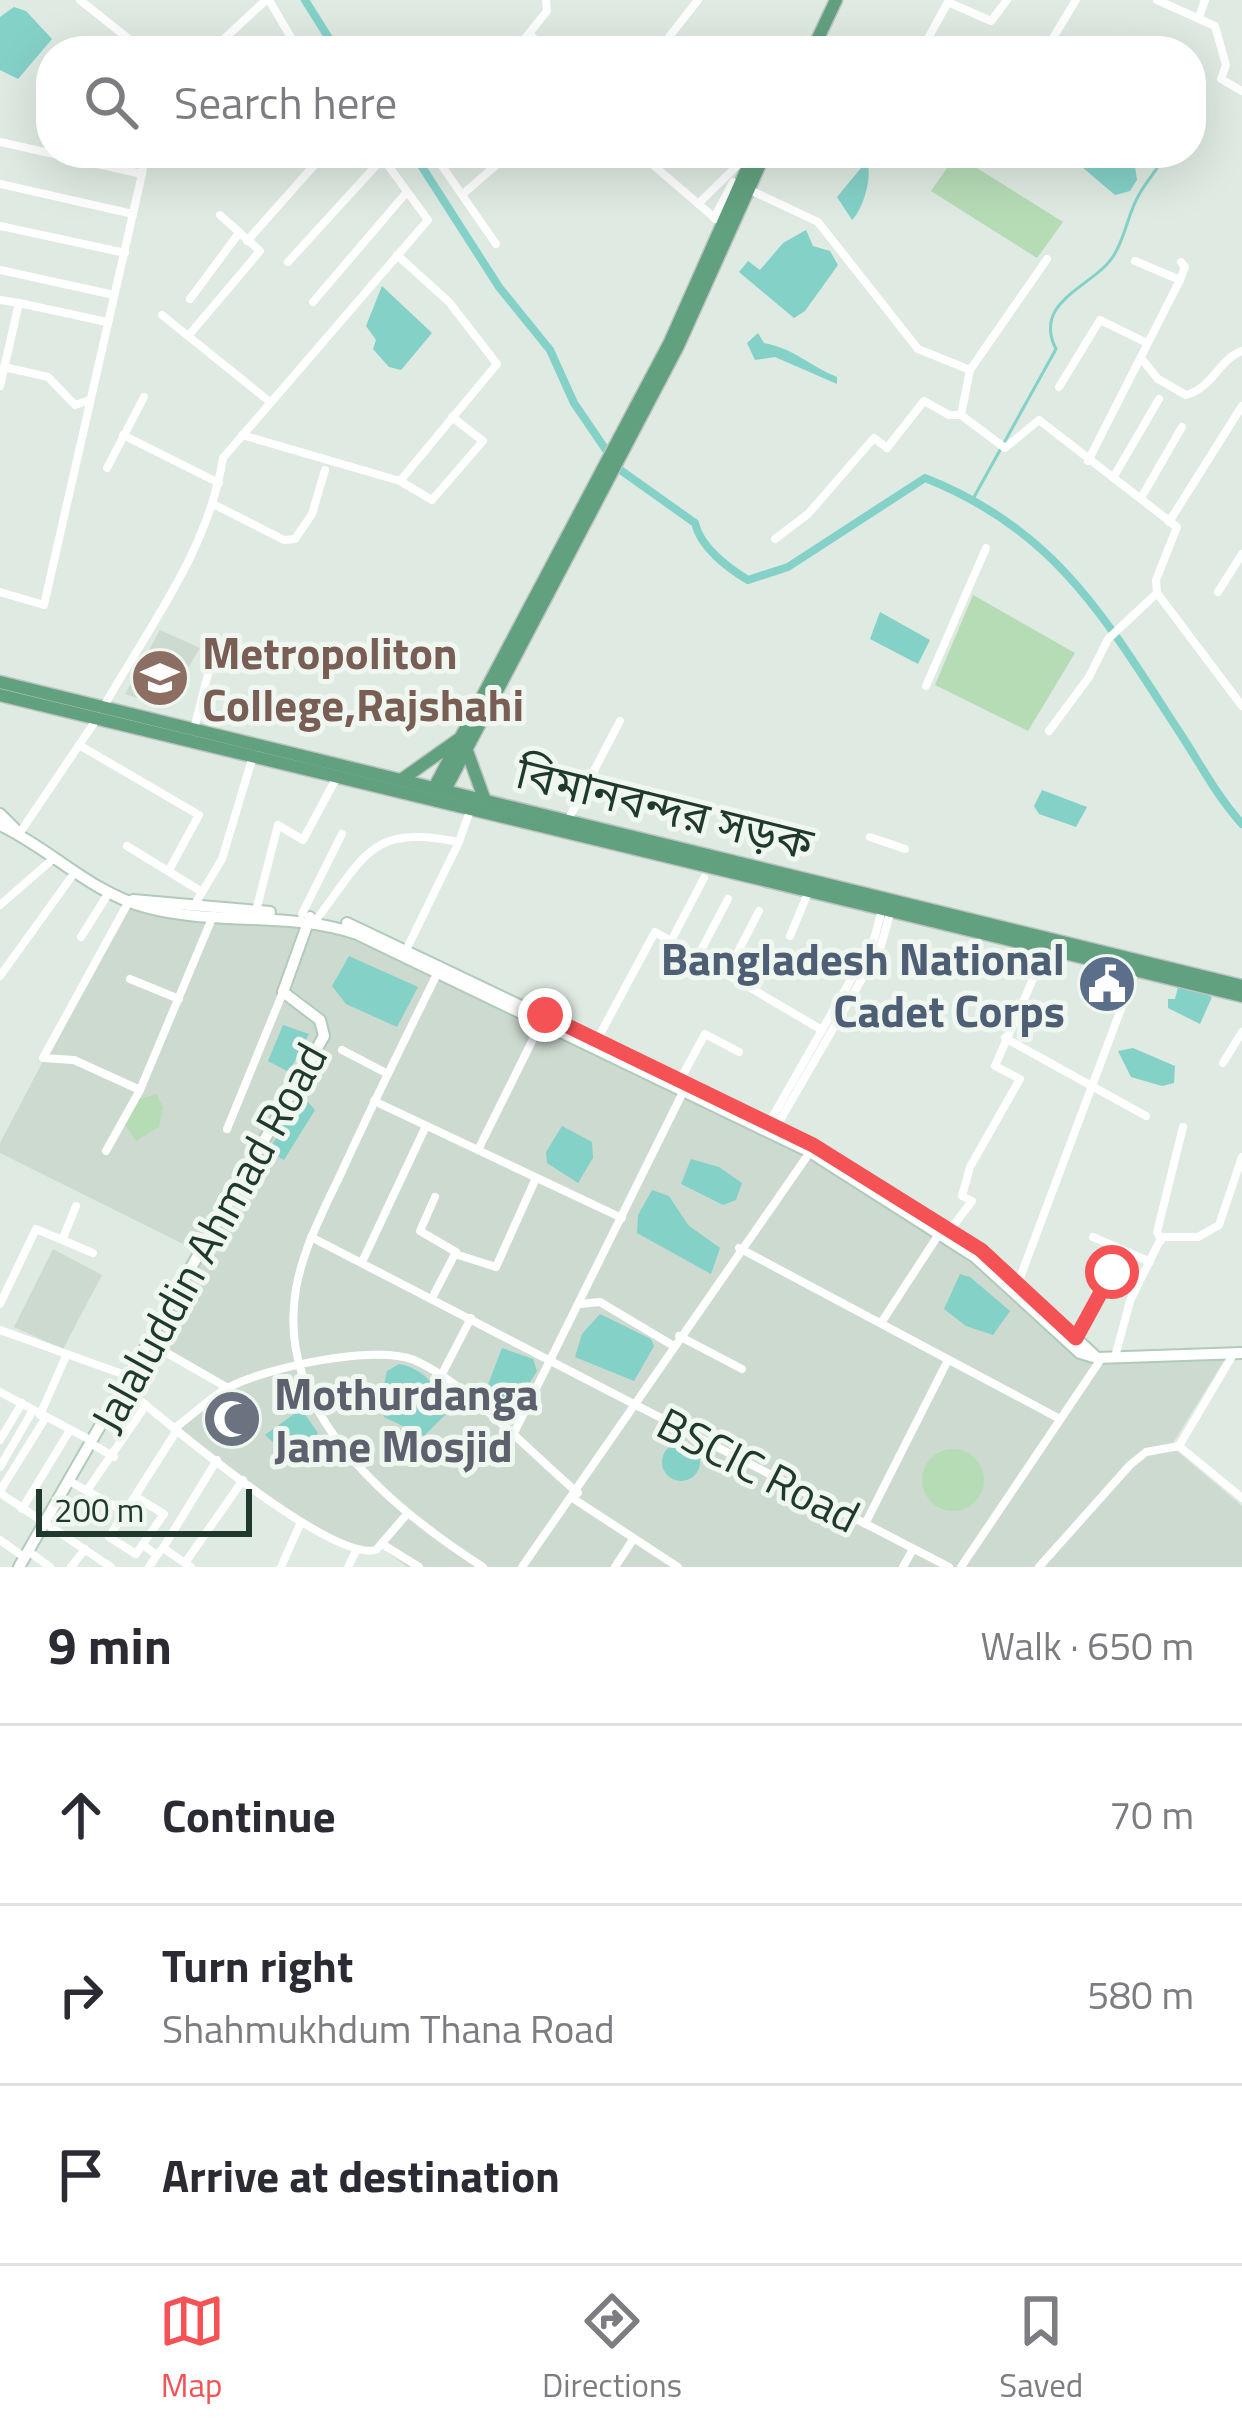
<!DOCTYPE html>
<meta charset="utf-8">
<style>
:root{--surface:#fff;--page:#f7f7f7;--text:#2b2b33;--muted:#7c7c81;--line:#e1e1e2;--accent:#f55256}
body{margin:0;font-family:"Titillium Web","Noto Sans Bengali",sans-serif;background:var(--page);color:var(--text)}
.scale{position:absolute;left:36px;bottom:30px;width:216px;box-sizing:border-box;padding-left:12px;border:6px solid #1f3a2c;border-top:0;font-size:33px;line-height:42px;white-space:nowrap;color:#1f3a2c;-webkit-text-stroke:9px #eff7f0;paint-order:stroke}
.stop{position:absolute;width:36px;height:36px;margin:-27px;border:9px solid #f55256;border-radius:50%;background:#fff}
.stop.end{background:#f55256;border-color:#fff;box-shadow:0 3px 12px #0008}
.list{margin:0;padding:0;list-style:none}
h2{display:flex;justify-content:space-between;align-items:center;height:156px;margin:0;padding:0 48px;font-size:51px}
h2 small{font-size:39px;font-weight:400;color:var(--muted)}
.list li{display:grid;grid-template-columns:78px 1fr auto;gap:36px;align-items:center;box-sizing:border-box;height:180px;padding:0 48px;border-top:3px solid var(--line)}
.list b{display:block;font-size:45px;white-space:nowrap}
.list p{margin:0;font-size:39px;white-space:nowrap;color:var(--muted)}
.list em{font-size:39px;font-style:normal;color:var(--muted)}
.icon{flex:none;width:66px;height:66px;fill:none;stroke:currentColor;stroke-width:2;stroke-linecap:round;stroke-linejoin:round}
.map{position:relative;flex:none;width:1242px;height:1567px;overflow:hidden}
.search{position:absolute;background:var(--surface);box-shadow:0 12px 48px #0002;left:36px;right:36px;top:36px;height:132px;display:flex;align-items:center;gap:30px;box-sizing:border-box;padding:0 42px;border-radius:48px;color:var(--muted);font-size:45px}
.sheet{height:696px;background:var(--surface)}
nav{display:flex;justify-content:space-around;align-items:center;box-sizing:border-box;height:168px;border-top:3px solid var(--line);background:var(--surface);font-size:33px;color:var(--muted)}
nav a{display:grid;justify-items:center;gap:6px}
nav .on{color:var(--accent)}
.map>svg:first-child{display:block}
.built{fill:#cddad0}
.green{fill:#b6dcb6}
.water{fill:#84d1c8}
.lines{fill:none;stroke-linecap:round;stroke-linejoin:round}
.stream{stroke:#84d1c8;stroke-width:3}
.canal{stroke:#84d1c8;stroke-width:8}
.secondary-casing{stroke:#b1caba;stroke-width:14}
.primary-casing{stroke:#bcc4c0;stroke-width:15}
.street{stroke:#fff;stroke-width:8}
.secondary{stroke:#fff;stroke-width:10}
.primary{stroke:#62a17f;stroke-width:12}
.route{stroke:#f55256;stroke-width:15}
.labels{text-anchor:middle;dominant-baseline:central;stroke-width:10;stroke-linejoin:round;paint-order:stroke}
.education-label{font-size:45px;font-weight:bold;fill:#785e54;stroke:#eff7f0;text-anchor:start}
.street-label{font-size:45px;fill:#1f3a2c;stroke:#eff7f0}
.service-label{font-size:45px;font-weight:bold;fill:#4e5e75;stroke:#eff7f0;text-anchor:end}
.worship-label{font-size:45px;font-weight:bold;fill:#5b616d;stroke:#eff7f0;text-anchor:start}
</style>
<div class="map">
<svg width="1242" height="1567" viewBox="0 0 1242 1567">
<rect width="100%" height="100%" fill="#deeae2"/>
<g class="built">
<path d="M160 630 200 648 165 707 125 694Z"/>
<path d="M126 903 300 916 305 923 309 914 369 933 811 1146 964 1240 1093 1355 1230 1351 1171 1446 1242 1506V1567H407L379 1546 354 1552 314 1532 169 1428 223 1388 144 1343 197 1251 0 1153V1143Z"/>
<path d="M53 1249 102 1275 63 1349 14 1327Z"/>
</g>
<g class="green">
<path d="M956 155 1063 222 1037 258 931 191Z"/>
<path d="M973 595 1075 653 1028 731 935 685Z"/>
<path d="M157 1094 163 1108 159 1127 136 1141 124 1123 139 1099Z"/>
<circle cx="953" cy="1480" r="31"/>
</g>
<g class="water">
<path d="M14 7 26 11 52 39 18 79 0 70V17Z"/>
<path d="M1085 153H1133L1137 180 1130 191 1115 195 1082 167Z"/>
<path d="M866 162C874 172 863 210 852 220L837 197Z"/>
<path d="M806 230 813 246 830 251 838 265 805 311 794 318 739 272 748 261 760 270 783 243Z"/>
<path d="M382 286 432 333 401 370 389 367 373 349 376 340 366 326Z"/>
<path d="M758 333 764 343C795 349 810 366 837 377V384L775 357 755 360 747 343Z"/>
<path d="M880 612 930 640 918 664 870 639Z"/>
<path d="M1042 790 1087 807 1076 827 1039 814 1034 806Z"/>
<path d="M349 956 418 987 397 1027 346 1004 332 986Z"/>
<path d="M1179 983 1212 997 1200 1024 1168 1008V999H1175Z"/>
<path d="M283 1025 309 1034 289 1072 268 1061Z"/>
<path d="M1133 1048 1175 1066 1174 1083 1162 1086 1131 1077 1118 1051Z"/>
<path d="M302 1096 315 1110 284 1160 268 1151Z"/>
<path d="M562 1126 592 1142 593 1158 578 1183 547 1163 546 1152Z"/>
<path d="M691 1159 719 1167 742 1183 736 1200 723 1205 681 1184Z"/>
<path d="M652 1190 669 1196 688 1225 720 1248 711 1274 637 1233 638 1215Z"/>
<path d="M960 1274 970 1277 1010 1311 993 1335 966 1326 944 1309Z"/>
<path d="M600 1314 651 1339 654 1346 634 1381 575 1357 582 1334Z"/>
<path d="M502 1348 533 1359 537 1371 514 1408 487 1387Z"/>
<path d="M399 1364C423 1368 443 1390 446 1414L424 1436 384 1417 380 1404 387 1371Z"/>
<path d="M301 1409 318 1433 296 1463 265 1435Z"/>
<circle cx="681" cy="1462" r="19"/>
</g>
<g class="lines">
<g class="stream">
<path d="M1191 125 1204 103"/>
<path d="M974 497 1056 349C1031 300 1096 286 1114 255 1126 236 1128 212 1140 193 1148 179 1159 168 1166 153"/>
</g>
<g class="canal">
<path d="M305 0 337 51"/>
<path d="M417 159 499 287 550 350 574 403 619 469 695 523C700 547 728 568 748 580L788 567 925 478C1057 530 1106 620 1180 733 1201 765 1216 795 1242 824"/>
</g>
<defs>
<g id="secondary">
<path d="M0 814 17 831"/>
<path d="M0 825C51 849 90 892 145 907 215 926 289 911 357 934L810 1152 975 1257 1080 1353 1097 1358 1242 1353"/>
<path d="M133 900 270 912"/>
<path d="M347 923 812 1145"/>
<path d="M843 1164 981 1250 1095 1356"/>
<path d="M19 1567 324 1036 320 1020 283 992 310 917"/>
</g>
<g id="primary">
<path d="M812 51 836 0"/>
<path d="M0 682 1242 986"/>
<path d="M0 695 1242 996"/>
<path d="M467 751 484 798"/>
<path d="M401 780 459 739"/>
<path d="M434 788 670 342 754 153"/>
<path d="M445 790 678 346 765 153"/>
</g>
</defs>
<use href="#secondary" class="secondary-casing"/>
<use href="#primary" class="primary-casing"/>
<g class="street">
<path d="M80 0 144 51"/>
<path d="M269 0 299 51"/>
<path d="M1157 0 1215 26 1226 65 1221 79 1242 91"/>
<path d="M1199 17 1205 0"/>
<path d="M531 36 551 51"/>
<path d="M211 51 266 0"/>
<path d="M515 51 547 11 546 0"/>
<path d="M658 51 698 0"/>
<path d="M921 51 948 2 991 21 1007 0"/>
<path d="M1045 51 1076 0"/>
<path d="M0 142 142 174 44 605 0 592"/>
<path d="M433 153 496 244"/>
<path d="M639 153 716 219"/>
<path d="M142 174 145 153"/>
<path d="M0 184 133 214"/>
<path d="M463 194 510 153"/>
<path d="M698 204 750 153"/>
<path d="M714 218 733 182 818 222 918 349 970 370 961 415 1005 448 1039 420 1177 527 1156 580 1157 593 1242 706"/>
<path d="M0 226 125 253"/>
<path d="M247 241 325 153"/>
<path d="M397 255 449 302 497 364 400 481 432 500 483 441 452 417"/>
<path d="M288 262 383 158 395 153"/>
<path d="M0 270 114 295"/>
<path d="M1180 280 1185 267 1181 262"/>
<path d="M190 299 239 233"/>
<path d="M0 300 19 303 0 386"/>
<path d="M313 302 406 193"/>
<path d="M19 303 107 322"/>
<path d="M162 315 270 402"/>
<path d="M189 335 260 251 220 215"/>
<path d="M1141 358 1158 379 1186 395C1213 388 1219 359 1242 351"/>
<path d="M4 367 48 377 75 405 87 401"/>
<path d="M970 370 1047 259"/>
<path d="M1059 387 1100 320 1147 343"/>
<path d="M123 435 219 483"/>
<path d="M242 435 400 481"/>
<path d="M1088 461 1180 280 1135 261"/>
<path d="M107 468 144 397"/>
<path d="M1113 478 1159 399"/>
<path d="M1141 498 1182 427"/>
<path d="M215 505 284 540 295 539 312 514 325 470"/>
<path d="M1169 522 1242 406"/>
<path d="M775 539 808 514 874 438 887 448 924 401 949 415H961"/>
<path d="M1218 592 1242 554"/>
<path d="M926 686 986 548"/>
<path d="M104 706C150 625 208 551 223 458L428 220 379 153"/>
<path d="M194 729 210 666"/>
<path d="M1049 731 1089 677 1108 639 1157 593"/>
<path d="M79 745 199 815 169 870"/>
<path d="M568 820 620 721"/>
<path d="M19 834 98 717"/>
<path d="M870 837 905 849"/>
<path d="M127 846 202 892"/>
<path d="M129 901 43 1058 74 1060 140 1090"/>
<path d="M195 904 222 859 253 756"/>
<path d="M0 905 54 858"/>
<path d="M256 911 278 825 303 840 338 775"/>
<path d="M302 914 342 834"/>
<path d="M316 920C366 855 370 824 459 842L471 808"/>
<path d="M790 936 810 888"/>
<path d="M81 937 108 894"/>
<path d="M671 941 704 878"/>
<path d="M407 948 459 842"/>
<path d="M698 956 728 899"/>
<path d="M438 972C406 1037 373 1103 343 1169 323 1212 297 1258 294 1306 284 1421 397 1512 483 1567"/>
<path d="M727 973 759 911"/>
<path d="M0 976 75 872"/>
<path d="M130 979 179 999"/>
<path d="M1005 1038 1146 1116"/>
<path d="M597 1040 655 932 822 1030"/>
<path d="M342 1050 388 1074"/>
<path d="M1223 1063 1242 1032"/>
<path d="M680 1080 705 1034 739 1052"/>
<path d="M374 1101 622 1218"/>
<path d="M769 1123 874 939 882 909"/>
<path d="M227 1129 283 992"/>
<path d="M775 1129 881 946 891 910"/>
<path d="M478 1150 541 1023"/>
<path d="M106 1151 140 1090 213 916"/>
<path d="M950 1230 972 1201 962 1196 970 1167 1020 1079 995 1066 1047 947"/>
<path d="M311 1237 949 1567"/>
<path d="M1093 1237 1150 1262"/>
<path d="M63 1238 76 1206"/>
<path d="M1161 1240 1157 1232 1183 1127"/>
<path d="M739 1248 1060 1419"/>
<path d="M455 1254 496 1267 536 1178"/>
<path d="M362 1262 426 1126"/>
<path d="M1018 1283 1136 969"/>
<path d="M432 1298 456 1252 420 1231 435 1197"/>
<path d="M0 1304 36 1229 93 1253"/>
<path d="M580 1304 600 1302 672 1345"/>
<path d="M881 1323 939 1234"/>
<path d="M0 1330 128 1376"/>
<path d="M679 1336 742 1369"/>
<path d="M1076 1338 1112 1272"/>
<path d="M146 1341 228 1388"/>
<path d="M1234 1353 1179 1446 1242 1498"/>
<path d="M1115 1357 1130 1301 1158 1244 1164 1237H1198L1219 1225 1242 1157"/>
<path d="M442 1374 471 1318"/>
<path d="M124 1387C164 1420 330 1562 376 1550L407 1514"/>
<path d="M0 1392 92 1441"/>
<path d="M40 1415 66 1356"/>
<path d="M175 1428C191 1416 208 1400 226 1389 262 1368 375 1344 414 1360 465 1382 533 1455 578 1493"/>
<path d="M512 1437 684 1090"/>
<path d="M0 1440 22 1403"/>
<path d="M92 1444 114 1457"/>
<path d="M0 1467 33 1410"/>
<path d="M71 1482 125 1512 109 1537 136 1554 164 1514 136 1497"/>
<path d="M88 1489 146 1405"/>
<path d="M0 1491 46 1417"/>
<path d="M0 1493 111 1567"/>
<path d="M574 1499 678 1567"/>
<path d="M22 1509 70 1430"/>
<path d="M125 1512 177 1430"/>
<path d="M865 1524 948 1360"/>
<path d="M0 1540 24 1557"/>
<path d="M382 1544 419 1567"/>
<path d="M143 1545 157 1555 163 1548"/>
<path d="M28 1551 50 1567"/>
<path d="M185 1563 163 1548 217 1460"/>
<path d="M71 1567 85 1549"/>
<path d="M149 1567 157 1555"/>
<path d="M191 1567 185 1563 243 1480"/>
<path d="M281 1567 301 1522"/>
<path d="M348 1567 357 1549"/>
<path d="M522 1567 810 1152"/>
<path d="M615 1567 632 1541"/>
<path d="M903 1567 913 1549"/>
<path d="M961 1567 1101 1359"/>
<path d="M1039 1567 1130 1465 1146 1452 1179 1446"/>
</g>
<use href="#secondary" class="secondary"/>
<use href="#primary" class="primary"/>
</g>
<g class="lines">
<path class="route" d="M545 1015 813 1145 981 1250 1076 1338 1112 1272"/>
</g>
<defs>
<symbol id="university-disc" viewBox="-11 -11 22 22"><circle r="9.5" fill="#8d6e63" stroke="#eff7f0"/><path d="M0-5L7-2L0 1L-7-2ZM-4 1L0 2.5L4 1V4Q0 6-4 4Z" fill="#fff"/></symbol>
<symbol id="civic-disc" viewBox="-11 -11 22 22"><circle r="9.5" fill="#5c6f8a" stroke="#eff7f0"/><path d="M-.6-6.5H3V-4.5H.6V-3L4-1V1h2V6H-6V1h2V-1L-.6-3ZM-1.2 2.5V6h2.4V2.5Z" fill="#fff"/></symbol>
<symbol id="mosque-disc" viewBox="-11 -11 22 22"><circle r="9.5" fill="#6b7280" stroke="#eff7f0"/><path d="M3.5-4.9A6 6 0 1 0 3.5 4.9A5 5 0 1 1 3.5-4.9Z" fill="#fff"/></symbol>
</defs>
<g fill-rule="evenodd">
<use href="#university-disc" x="127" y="645" width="66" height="66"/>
<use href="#civic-disc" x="1074" y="951" width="66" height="66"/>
<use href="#mosque-disc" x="199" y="1386" width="66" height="66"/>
</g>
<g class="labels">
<g class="education-label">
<text x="202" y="652">Metropoliton<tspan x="202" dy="52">College,Rajshahi</tspan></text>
</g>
<g class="street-label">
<text transform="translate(665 807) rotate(14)">বিমানবন্দর সড়ক</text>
<text transform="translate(208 1237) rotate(-61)">Jalaluddin Ahmad Road</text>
<text transform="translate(759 1469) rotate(27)">BSCIC Road</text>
</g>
<g class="service-label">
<text x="1065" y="958">Bangladesh National<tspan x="1065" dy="52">Cadet Corps</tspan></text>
</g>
<g class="worship-label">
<text x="274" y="1393">Mothurdanga<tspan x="274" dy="52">Jame Mosjid</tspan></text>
</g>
</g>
</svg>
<div class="scale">200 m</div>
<div class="stop" style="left:1112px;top:1272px"></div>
<div class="stop end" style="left:545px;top:1015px"></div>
<div class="search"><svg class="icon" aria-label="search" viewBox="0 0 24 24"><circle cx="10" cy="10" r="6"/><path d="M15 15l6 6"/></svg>Search here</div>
</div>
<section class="sheet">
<h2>9 min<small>Walk · 650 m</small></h2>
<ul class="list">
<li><svg class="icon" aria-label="ahead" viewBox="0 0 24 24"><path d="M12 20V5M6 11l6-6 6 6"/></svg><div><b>Continue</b></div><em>70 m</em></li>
<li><svg class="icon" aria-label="right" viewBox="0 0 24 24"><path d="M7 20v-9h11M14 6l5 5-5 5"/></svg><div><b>Turn right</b><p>Shahmukhdum Thana Road</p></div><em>580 m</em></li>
<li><svg class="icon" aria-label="arrive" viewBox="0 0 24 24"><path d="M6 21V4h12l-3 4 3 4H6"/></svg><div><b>Arrive at destination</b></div></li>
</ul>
</section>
<nav>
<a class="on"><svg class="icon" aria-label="map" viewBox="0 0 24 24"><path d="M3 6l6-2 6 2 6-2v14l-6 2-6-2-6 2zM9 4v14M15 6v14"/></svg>Map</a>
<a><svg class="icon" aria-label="directions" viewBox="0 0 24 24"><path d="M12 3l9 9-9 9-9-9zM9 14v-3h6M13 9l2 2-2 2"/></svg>Directions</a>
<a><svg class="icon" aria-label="saved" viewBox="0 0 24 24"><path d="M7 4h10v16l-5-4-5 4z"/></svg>Saved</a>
</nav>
